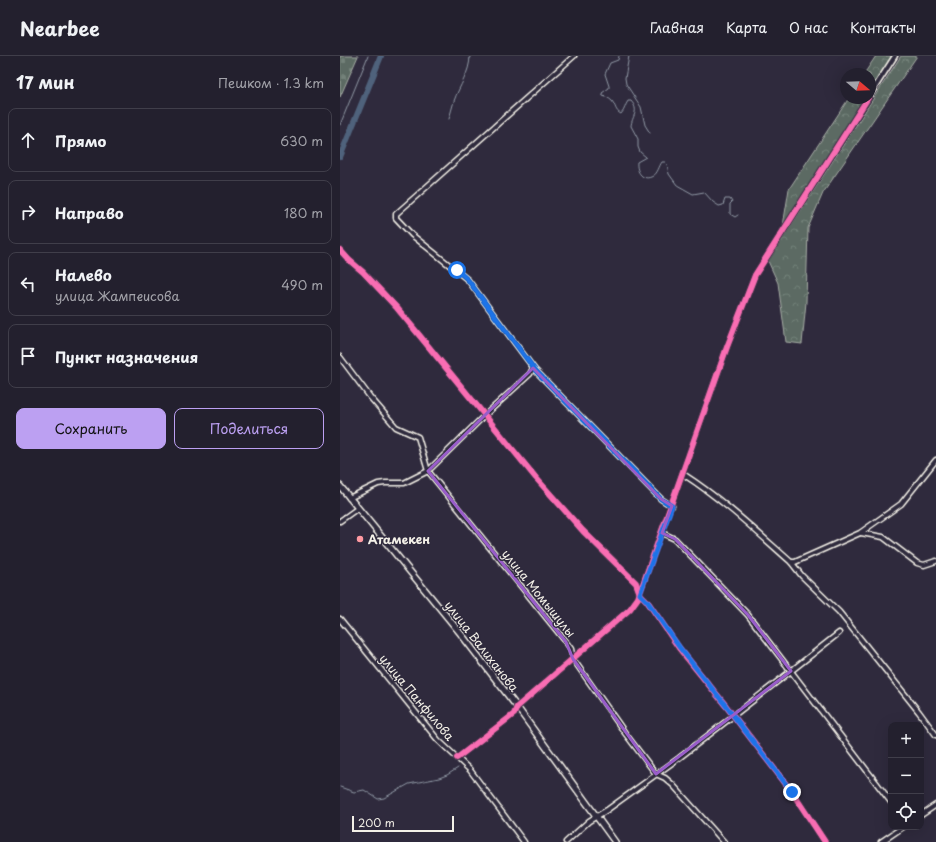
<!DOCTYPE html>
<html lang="ru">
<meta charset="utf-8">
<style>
:root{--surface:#23202e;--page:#2f2d3a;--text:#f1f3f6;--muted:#a3a3aa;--line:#403e4a;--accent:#bca0f2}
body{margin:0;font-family:"Playpen Sans",sans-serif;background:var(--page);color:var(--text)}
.controls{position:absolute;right:12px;bottom:12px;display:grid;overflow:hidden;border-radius:8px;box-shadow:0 4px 16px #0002}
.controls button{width:36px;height:36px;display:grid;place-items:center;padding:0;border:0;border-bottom:1px solid var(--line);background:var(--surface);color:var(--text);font:20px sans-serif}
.compass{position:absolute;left:500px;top:12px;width:36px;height:36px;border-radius:50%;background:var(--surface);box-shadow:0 4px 16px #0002;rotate:109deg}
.scale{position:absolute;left:12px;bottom:10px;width:102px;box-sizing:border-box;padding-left:4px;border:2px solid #f4f1e8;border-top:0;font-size:11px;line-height:14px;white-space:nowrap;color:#f4f1e8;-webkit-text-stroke:3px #2f2a3d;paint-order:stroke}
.stop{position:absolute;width:12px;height:12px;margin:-9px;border:3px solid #1a73e8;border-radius:50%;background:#fff}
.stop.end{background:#1a73e8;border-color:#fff;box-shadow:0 1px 4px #0008}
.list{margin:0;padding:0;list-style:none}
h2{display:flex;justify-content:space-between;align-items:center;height:52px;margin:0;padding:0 16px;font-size:17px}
h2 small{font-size:13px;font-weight:400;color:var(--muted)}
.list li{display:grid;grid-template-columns:26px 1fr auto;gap:12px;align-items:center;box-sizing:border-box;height:64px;margin:0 8px 8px;padding:0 8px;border:1px solid var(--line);border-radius:8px}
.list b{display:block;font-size:15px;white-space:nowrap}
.list p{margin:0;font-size:13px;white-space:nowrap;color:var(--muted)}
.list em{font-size:13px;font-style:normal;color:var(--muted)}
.actions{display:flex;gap:8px;padding:12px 16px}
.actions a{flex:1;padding:9px 0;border:1px solid var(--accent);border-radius:8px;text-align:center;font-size:14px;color:var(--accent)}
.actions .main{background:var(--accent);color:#111}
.icon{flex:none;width:22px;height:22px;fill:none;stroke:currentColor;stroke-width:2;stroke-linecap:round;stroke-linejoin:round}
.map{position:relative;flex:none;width:596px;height:786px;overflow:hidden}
header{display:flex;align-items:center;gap:24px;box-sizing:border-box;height:56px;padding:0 20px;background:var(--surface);border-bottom:1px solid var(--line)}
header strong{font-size:19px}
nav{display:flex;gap:22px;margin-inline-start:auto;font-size:14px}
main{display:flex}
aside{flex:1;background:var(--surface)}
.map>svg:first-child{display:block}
.forest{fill:url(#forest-crowns);stroke:#a8aea6}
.cemetery{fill:url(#cemetery-stones);stroke:#a8aea6}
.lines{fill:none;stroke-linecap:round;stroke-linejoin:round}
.stream{stroke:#929ba7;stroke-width:1}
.river{stroke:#50627b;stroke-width:6}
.minor-casing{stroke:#f4f1e8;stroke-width:7}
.major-casing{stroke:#f4f1e8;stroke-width:8}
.minor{stroke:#2f2a3d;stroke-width:4}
.major{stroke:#2f2a3d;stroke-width:5}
.cycleway-casing{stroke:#2f2a3d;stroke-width:8}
.cycleway{stroke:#f96db3;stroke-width:6}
.route{stroke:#1a73e8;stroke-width:5}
.marked{fill:none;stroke:#995dc9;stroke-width:3;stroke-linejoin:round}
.poi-dot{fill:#ff9aa2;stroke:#2f2a3d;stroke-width:1.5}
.labels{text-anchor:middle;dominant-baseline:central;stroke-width:3;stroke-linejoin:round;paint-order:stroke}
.poi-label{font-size:12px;font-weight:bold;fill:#f4f1e8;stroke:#2f2a3d;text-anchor:start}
.street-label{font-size:12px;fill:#f4f1e8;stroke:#2f2a3d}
</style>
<header>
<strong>Nearbee</strong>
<nav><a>Главная</a><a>Карта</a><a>О нас</a><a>Контакты</a></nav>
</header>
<main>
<aside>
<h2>17 мин<small>Пешком · 1.3 km</small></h2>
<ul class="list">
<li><svg class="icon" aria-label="ahead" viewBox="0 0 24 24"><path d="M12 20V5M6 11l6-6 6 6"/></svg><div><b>Прямо</b></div><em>630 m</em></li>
<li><svg class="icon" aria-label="right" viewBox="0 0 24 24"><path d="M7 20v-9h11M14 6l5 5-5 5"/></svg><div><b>Направо</b></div><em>180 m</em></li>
<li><svg class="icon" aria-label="left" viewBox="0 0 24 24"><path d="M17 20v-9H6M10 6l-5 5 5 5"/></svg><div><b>Налево</b><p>улица Жампеисова</p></div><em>490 m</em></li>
<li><svg class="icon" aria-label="arrive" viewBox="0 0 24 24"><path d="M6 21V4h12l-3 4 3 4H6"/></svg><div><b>Пункт назначения</b></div></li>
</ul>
<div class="actions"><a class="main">Сохранить</a><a>Поделиться</a></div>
</aside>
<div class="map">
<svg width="596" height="786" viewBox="0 0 596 786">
<defs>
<pattern id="forest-crowns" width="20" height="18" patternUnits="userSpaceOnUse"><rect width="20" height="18" fill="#5b6b63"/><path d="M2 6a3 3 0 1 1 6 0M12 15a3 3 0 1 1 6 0" fill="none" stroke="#738179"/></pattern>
<pattern id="cemetery-stones" width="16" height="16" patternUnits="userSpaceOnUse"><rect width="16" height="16" fill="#5b6b63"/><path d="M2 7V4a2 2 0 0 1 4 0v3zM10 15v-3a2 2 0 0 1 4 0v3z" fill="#738179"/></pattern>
</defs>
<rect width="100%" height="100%" fill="#2f2a3d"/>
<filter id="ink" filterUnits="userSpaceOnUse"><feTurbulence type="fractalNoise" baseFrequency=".025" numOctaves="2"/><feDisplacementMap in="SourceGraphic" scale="8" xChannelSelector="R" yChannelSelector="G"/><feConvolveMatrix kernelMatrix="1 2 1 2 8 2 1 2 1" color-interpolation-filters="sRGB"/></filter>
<g filter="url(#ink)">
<g class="forest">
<path d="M536 0H554L530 38V18H524Z"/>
<path d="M561 0H577L483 137 468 172 466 246 462 288 446 286 438 227 428 205Z"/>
<path d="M509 42H528L442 176 449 133Z"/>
</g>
<path class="cemetery" d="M0 0H18L0 41Z"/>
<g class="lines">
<g class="stream">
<path d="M279 0 278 4 270 7 265 18 269 30V32L262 37 263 40C266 41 269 42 272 45 276 50 275 55 281 58 285 54 285 49 288 45H291C300 55 292 60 291 70L298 83V91L300 96 306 101 297 106C296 116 303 126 313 120 318 117 319 110 322 106H325L327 108 329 118 337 129 353 138 364 136 373 146 379 150 383 149 385 143H390L392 146 390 148V158L395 161 398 159"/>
<path d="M289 0 285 22 286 28 301 51 305 69 310 77"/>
<path d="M109 63C111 57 112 51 114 45 119 30 130 17 130 0"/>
<path d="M0 69 28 0"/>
<path d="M0 731 14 736 24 734 38 743 44 742 69 728 99 722 107 719 118 712"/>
</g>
<path class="river" d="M0 101 41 0"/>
<defs>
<g id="minor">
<path d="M234 0 56 158V162L72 179 128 224 195 314 321 443 332 450"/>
<path d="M530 39 555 0"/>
<path d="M0 194 9 204 23 216 57 252 196 422 243 475 296 527 300 538 307 545 339 592 386 650 452 736 485 786"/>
<path d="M0 301 30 341 56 371 78 381 88 415 226 586 231 593 233 603 285 677 316 718 325 722 333 729 384 786"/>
<path d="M343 418C382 443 416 475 451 506H455L520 477 561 448 596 404"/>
<path d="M9 442 38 428 45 427H64L88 415 145 359 190 318 193 312"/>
<path d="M0 465 18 452"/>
<path d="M322 477 335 483 408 559 551 746"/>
<path d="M521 477 543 481 577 507 584 509 596 505"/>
<path d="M451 506 462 520 499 556 579 656 596 679"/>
<path d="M0 563 98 684 130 714 184 786"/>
<path d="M117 702 174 658 177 651 290 553 298 542 387 291 415 219 528 42"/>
<path d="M581 759 596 749"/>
<path d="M226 786 249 765 267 754 339 702 451 615 499 577"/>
<path d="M541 786 563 771"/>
</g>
<path id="major" d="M0 430 121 578 177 651 275 786"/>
</defs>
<use href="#minor" class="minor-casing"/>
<use href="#major" class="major-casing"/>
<use href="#minor" class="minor"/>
<use href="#major" class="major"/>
<defs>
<g id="cycleway">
<path d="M0 194 9 204 23 216 57 252 196 422 243 475 296 527 300 538 307 545 339 592 386 650 452 736 485 786"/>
<path d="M117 702 174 658 177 651 290 553 298 542 387 291 415 219 528 42"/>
</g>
</defs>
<use href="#cycleway" class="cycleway-casing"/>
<use href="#cycleway" class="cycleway"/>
</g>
</g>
<g class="lines" filter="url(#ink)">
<path class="route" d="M117 214 128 224 195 314 321 443 332 450 300 538 307 545 340 592 386 650 452 736"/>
</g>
<path class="marked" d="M193 312 321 443 332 450 322 477 335 483 408 559 451 615 316 718 233 603 226 586 88 415Z"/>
<circle class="poi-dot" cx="20" cy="483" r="4"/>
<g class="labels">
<g class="poi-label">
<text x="28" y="483">Атамекен</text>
</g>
<g class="street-label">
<text transform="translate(199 537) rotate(51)">улица Момышулы</text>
<text transform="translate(142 590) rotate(52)">улица Валиханова</text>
<text transform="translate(77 641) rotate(50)">улица Панфилова</text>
</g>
</g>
</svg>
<div class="controls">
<button>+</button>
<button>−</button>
<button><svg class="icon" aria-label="locate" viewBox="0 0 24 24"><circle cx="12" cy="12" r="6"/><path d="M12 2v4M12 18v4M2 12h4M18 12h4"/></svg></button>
</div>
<svg class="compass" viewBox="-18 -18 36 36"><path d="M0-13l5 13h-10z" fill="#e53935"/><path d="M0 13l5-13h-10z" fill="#a3a3aa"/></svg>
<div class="scale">200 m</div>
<div class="stop" style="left:117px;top:214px"></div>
<div class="stop end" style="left:452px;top:736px"></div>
</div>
</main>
